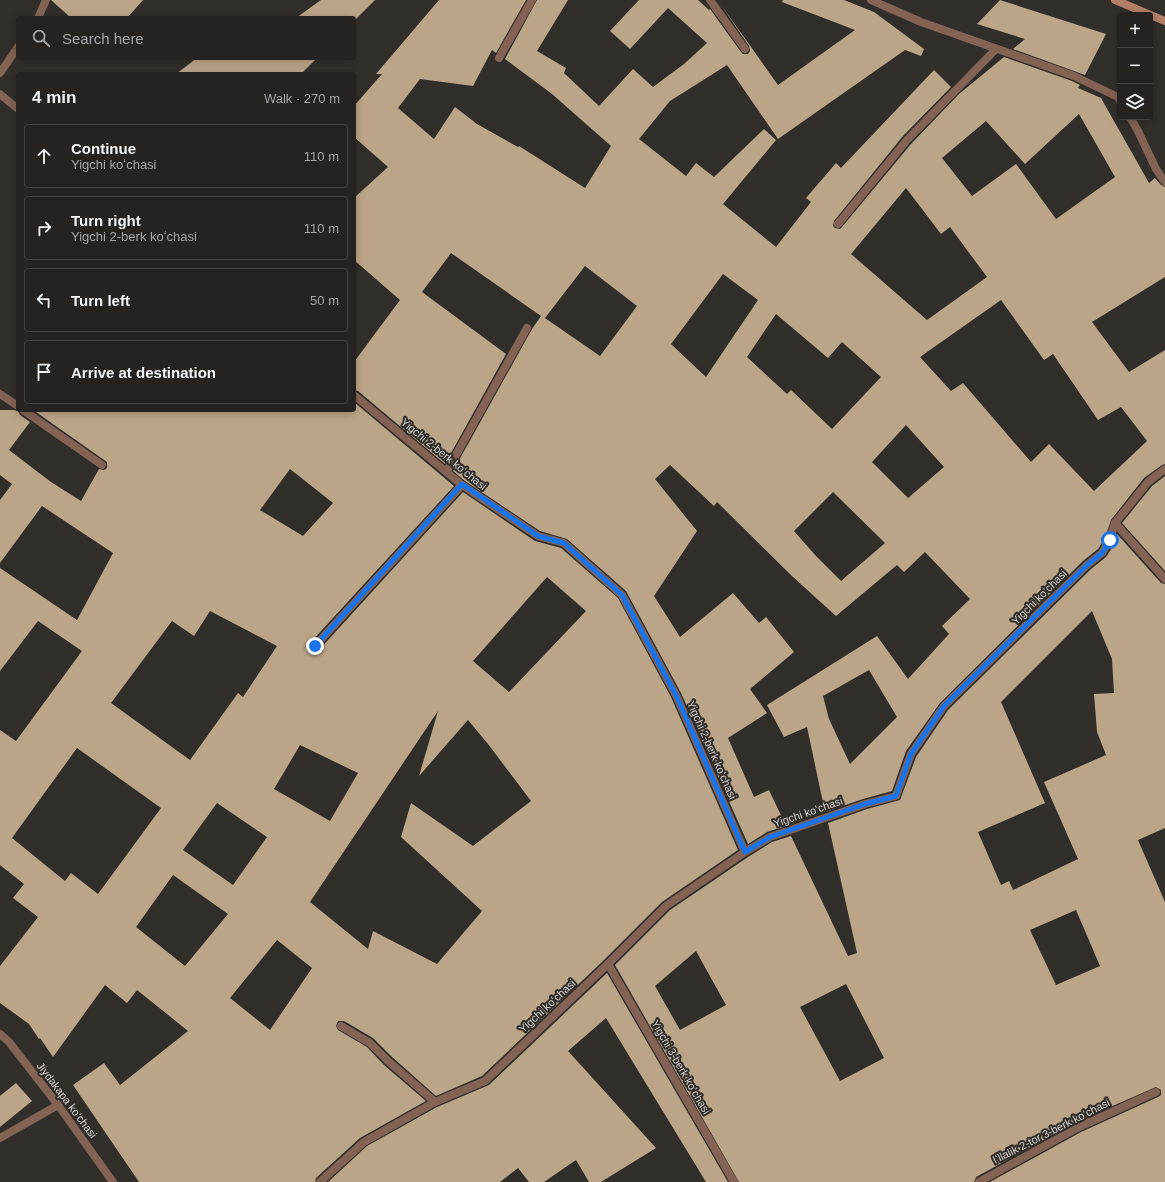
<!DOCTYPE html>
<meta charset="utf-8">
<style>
:root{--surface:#262220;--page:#2e2a29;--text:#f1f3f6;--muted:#a4a4a5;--line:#423f3e}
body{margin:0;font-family:Arial,sans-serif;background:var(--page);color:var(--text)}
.controls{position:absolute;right:12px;top:12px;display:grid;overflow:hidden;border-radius:4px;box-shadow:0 2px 10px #0003}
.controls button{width:36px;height:36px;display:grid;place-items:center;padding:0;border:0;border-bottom:1px solid var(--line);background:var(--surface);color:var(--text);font:20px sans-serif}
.stop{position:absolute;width:12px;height:12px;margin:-9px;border:3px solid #1a73e8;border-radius:50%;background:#fff}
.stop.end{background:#1a73e8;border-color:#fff;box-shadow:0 1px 4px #0008}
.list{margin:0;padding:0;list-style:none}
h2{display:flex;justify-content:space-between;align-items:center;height:52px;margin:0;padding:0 16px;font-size:17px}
h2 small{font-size:13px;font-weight:400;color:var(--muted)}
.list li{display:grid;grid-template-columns:26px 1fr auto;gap:12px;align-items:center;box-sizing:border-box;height:64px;margin:0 8px 8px;padding:0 8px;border:1px solid var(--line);border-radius:4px}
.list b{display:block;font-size:15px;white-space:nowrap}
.list p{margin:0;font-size:13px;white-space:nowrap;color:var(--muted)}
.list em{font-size:13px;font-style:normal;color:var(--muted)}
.icon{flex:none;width:22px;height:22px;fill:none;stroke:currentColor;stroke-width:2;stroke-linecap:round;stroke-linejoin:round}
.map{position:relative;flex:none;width:1165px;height:1182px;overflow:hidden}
.search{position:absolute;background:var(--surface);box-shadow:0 2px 10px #0003;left:16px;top:16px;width:340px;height:44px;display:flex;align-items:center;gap:10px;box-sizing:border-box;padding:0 14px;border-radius:4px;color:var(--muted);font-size:15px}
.panel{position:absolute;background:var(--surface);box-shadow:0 2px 10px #0003;left:16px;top:72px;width:340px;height:340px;border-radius:4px}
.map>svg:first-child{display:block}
.building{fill:#bba589;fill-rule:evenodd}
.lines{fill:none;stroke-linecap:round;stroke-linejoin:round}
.service{stroke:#836354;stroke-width:8}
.minor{stroke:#836354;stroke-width:8}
.tertiary{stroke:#836354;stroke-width:8}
.secondary{stroke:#b37f68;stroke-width:8}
.route{stroke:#1a73e8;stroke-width:5}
.labels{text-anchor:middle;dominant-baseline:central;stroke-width:4;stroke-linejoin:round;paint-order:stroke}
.street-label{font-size:11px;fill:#d6d3d1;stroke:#322e2a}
</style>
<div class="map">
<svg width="1165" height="1182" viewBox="0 0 1165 1182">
<rect width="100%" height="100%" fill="#322e2a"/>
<g class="building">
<path d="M51 0H143L127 18H71Z"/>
<path d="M321 0H375L354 21V18H296Z"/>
<path d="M439 0H526L496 53 492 50 473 86 420 79 398 108 434 139 455 107 477 124 518 147 519 146 585 188 611 146 552 94 505 59 537 0H568L537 51 566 68 564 73 599 106 633 69 653 87 684 64 707 43 668 8 630 49 610 31 639 0H698L709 10 710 9 741 52 743 54H748L750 51 749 46 719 2 778 85 855 30 782 2 783 0H844L874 12 924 49 921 56 905 50 778 139 727 65 670 101 639 139 686 176 696 163 714 177 764 129 776 140 723 204 776 247 811 202 806 198 836 163 841 168 934 70 951 87 903 136 834 221 833 226 835 228 840 229 842 227 911 144 959 94 1004 57 1072 81 1080 85 1078 88 1101 98 1149 183 1155 178 1161 185 1165 187V277L1092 322 1129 372 1165 350V464L1162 465 1144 478 1111 520 1105 538 1098 549 1083 561 940 703 906 751 892 791 863 799 825 812 807 727 784 737 767 705 877 636 908 679 949 634 942 626 970 599 925 552 904 572 897 565 836 616 793 577 717 502 714 506 670 465 655 479 697 531 654 596 680 637 733 593 759 623 766 617 794 652 750 689 767 713 728 738 754 797 769 790 786 826 767 832 748 844 681 693 626 591 567 539 540 531 465 481 453 471 532 329 541 316 451 253 422 292 506 354 445 464 358 391 354 390V362L400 300 354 260V198L388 167 354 137V106L382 74H376ZM1079 114 1115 177 1056 219 1016 164 972 196 942 158 986 121 1025 164ZM906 188 941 234 950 227 987 277 927 320 851 254ZM585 266 637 306 600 356 545 318ZM723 274 758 300 706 377 671 344ZM1001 300 1044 360 1053 354 1098 420 1121 407 1147 441 1094 491 1049 444 1031 462 963 383 951 391 920 357ZM776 314 828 358 842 342 881 377 832 429 791 390 787 394 747 357ZM906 425 944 467 908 498 872 462ZM833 492 885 543 841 581 816 556 794 531ZM869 670 897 717 850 764 829 719 823 696Z"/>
<path d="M1000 0 1106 34 1085 75 1013 49 1025 39 977 24Z"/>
<path d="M197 58H317L301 74H176Z"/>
<path d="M354 402 454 486 311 642 310 645 311 650 314 651 319 650 463 492 535 541 561 548 618 598 671 697 738 850 662 902 604 960 482 1076 436 1096 392 1057 373 1038 344 1021H338L336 1026 338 1030 367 1047 384 1065 426 1101 360 1138 316 1178 315 1182H139L73 1085 104 1063 120 1085 188 1031 137 990 127 1003 105 985 53 1057 40 1038 39 1039 29 1024 0 1003V966L38 917 13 898 24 884 0 865V730L16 741 82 651 38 621 0 671V568L77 620 113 553 42 506 0 563V500L12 484 0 475V410H14L18 411 20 415 30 422 9 450 51 482 81 501 99 469 104 470 107 468V462L33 410H354ZM290 469 333 503 303 536 260 510ZM547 577 586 611 509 692 473 661ZM210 611 277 646 243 697 238 693 190 760 111 703 172 621 194 636ZM438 711 419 776 468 720 488 744 531 801 473 846 411 803 401 837 482 911 437 964 373 931 368 949 310 902ZM300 745 358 773 330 821 274 789ZM77 748 161 808 98 894 71 873 65 881 12 838ZM217 803 267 837 233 885 183 850ZM173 875 228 914 185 966 136 927ZM277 940 312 968 270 1030 230 998Z"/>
<path d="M1165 476V571L1122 523 1152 486Z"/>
<path d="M1117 534 1161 583 1165 584V828L1138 840 1165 902V1182H990L1081 1132 1158 1097 1161 1095V1090L1156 1087 1076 1122 976 1177 974 1182H739L615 965 670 910 748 857 772 842 791 836 848 956 857 953 828 823 867 809 900 800 916 757 948 710 1091 569 1106 557 1115 543ZM1092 611 1112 659 1114 693 1094 694 1097 732 1106 755 1044 782 1078 859 1013 890 1009 881 1001 885 978 832 1045 803 1001 702ZM1076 910 1100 966 1056 985 1030 930ZM696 951 726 1005 680 1030 655 986ZM846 984 884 1058 840 1081 800 1007Z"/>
<path d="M607 973 728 1182H706L606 1018 568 1051 656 1148 601 1182H589L576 1160 544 1182H529L518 1168 500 1182H328L367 1146 437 1107 489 1085Z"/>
<path d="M16 1083 32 1101 0 1127V1096Z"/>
</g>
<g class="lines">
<g class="service">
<path d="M710 0 745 49"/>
<path d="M499 58 532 0"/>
<path d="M0 94 18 109"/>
<path d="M838 224 907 140 996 49"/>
<path d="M0 394 18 406"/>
<path d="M23 410 102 465"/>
<path d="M447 471 527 328"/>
<path d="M341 1026 370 1043 388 1061 435 1102"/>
</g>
<g class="minor">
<path d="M871 0 921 22 1074 76 1118 97 1120 101"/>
<path d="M38 18 46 0"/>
<path d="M0 73 18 47"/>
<path d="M1130 117 1138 131 1156 169 1165 182"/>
<path d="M354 395 462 485 538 536 564 543 622 595 676 695 745 852"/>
<path d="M1115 523 1148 482 1165 469"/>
<path d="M315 646 462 485"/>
<path d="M608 964 734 1182"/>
<path d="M0 1138 58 1105"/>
<path d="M320 1182 364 1142 435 1102 485 1081 608 964 666 906 745 852 770 837 865 804 896 796 911 754 944 706 1087 565 1102 553 1110 540 1115 523 1165 579"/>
<path d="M979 1182 1079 1127 1156 1092"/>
</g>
<path class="tertiary" d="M0 1034 9 1042 58 1105 113 1182"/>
<path class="secondary" d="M1115 0 1165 21"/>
</g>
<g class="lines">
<path class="route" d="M315 646 462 484 538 536 564 543 622 595 676 695 745 852 770 837 865 804 896 796 911 754 944 706 1087 565 1102 553 1110 540"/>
</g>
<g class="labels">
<g class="street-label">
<text transform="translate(444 454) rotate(39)">Yigchi 2-berk koʻchasi</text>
<text transform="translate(1039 597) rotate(-45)">Yigchi koʻchasi</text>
<text transform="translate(712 750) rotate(66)">Yigchi 2-berk koʻchasi</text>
<text transform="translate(808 812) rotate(-19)">Yigchi koʻchasi</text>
<text transform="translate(547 1006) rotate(-43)">Yigchi koʻchasi</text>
<text transform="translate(681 1067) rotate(60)">Yigchi 3-berk koʻchasi</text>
<text transform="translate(67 1100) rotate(53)">Jiydakapa ko'chasi</text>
<text transform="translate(1051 1131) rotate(-27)">Iʻllalik 2-tor 3-berk koʻchasi</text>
</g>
</g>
</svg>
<div class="controls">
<button>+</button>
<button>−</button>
<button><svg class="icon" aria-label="layers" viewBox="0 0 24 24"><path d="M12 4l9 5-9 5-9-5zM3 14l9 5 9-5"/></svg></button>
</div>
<div class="stop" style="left:1110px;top:540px"></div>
<div class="stop end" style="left:315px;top:646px"></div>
<div class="search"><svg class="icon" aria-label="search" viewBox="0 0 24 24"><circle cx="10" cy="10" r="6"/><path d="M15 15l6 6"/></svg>Search here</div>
<section class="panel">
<h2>4 min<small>Walk · 270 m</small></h2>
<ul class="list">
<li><svg class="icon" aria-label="ahead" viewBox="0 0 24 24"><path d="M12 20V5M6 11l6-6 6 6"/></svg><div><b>Continue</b><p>Yigchi koʻchasi</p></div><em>110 m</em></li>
<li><svg class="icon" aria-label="right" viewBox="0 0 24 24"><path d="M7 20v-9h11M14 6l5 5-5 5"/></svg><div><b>Turn right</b><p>Yigchi 2-berk koʻchasi</p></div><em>110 m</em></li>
<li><svg class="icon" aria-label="left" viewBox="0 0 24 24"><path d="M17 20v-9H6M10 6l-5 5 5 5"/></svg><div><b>Turn left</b></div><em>50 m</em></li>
<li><svg class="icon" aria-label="arrive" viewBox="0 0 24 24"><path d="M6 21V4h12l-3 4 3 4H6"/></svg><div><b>Arrive at destination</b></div></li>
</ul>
</section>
</div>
